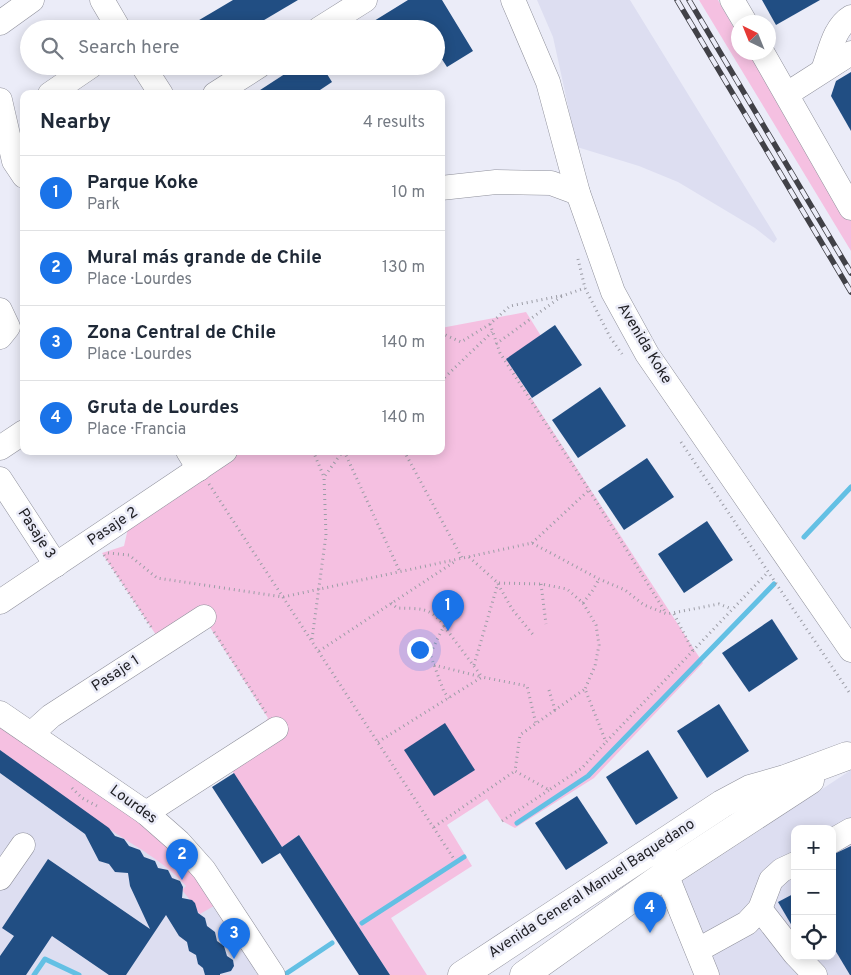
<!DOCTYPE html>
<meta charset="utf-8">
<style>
:root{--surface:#fff;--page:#f2f2f3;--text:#1f2937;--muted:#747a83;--line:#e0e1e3;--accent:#1a73e8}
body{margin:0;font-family:Overpass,sans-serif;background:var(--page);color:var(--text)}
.controls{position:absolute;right:15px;bottom:15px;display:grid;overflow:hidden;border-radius:10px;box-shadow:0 2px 12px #0003}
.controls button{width:45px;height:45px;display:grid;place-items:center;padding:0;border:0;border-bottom:1px solid var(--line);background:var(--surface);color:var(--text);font:25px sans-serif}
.compass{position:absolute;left:731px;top:15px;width:45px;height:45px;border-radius:50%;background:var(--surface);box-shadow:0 2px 12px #0003;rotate:317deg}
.you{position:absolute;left:419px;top:649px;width:18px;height:18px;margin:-12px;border:4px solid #fff;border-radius:50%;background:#1a73e8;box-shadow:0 0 0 8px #1a73e833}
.badge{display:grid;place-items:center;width:32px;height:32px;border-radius:50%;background:var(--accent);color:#fff;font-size:16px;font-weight:700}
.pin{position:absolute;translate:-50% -41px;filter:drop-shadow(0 1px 2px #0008)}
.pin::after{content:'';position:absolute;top:26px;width:18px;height:15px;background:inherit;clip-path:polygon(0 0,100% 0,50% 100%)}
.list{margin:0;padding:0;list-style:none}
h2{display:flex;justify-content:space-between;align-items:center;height:65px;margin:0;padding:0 20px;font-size:21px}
h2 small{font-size:16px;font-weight:400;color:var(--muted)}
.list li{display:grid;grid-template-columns:32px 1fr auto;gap:15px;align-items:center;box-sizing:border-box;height:75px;padding:0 20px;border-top:1px solid var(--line)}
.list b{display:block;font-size:19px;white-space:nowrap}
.list p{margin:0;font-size:16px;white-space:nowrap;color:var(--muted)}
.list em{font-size:16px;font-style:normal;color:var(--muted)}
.icon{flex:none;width:28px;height:28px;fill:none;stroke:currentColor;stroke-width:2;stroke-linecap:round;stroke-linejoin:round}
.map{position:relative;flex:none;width:851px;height:975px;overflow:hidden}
.search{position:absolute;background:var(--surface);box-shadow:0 2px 12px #0003;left:20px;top:20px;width:425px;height:55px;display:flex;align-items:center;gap:12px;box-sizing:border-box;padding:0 18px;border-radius:28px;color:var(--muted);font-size:19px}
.panel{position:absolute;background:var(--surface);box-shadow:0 2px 12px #0003;left:20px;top:90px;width:425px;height:365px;border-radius:10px}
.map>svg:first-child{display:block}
.built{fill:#dddef1;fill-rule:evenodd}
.green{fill:#f5c0e1}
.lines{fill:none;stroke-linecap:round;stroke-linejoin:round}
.stream{stroke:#63c0e4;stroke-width:5}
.building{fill:#214e83}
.minor-casing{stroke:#8f909b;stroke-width:25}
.major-casing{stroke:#8f909b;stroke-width:29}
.path{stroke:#9c9da6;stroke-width:3;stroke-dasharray:1 4;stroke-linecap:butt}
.minor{stroke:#fff;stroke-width:24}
.major{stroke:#fff;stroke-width:28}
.rail-casing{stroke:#414147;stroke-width:5.5}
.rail{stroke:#ebecf8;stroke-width:4;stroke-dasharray:11;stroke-linecap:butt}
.labels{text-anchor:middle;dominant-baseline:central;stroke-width:5;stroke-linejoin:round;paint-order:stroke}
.street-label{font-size:15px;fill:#212126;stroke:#ebecf8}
</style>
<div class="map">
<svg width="851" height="975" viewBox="0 0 851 975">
<rect width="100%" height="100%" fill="#ebecf8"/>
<g class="built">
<path d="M537 0H630L773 232 777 239 774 243 755 228 678 182 639 166 577 147 553 37Z"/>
<path d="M0 722 177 849 265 975H0Z"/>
<path d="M851 770V975H711L678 884ZM795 829H832V956H795Z"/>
</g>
<g class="green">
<path d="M699 0H718L738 35V52L749 53 851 221V251Z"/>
<path d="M526 312 541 336 506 359 703 663 594 778 515 828 502 821 487 799 447 825 472 866 391 918 427 975H390L299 835 282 847 231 769 268 718 204 618 162 644 102 553 124 546 131 515 226 451H441V328Z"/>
<path d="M0 722 177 849 219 903 200 914 196 910 195 903 190 900 182 890 186 886C164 861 136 847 109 829 72 804 36 776 0 750Z"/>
</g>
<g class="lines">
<g class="stream">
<path d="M804 537 851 487"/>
<path d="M517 823 588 776 774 584"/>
<path d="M362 923 464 857"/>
<path d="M34 975 45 959 79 975"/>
<path d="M284 975 332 943"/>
</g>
</g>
<g class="building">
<path d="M233 0H298L249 29H184Z"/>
<path d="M408 0H442L473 51 447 67 436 50V29H361Z"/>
<path d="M762 0H820L776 25Z"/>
<path d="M297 66H322L332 82 314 94H254Z"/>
<path d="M851 72V131L831 96 836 81Z"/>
<path d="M555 325 582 365 532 398 506 359Z"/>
<path d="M600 387 626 426 578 458 552 420Z"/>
<path d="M647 458 674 497 624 530 598 491Z"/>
<path d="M707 521 733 560 684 593 658 554Z"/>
<path d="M772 619 798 659 749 692 722 653Z"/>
<path d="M719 704 749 751 707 778 677 731Z"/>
<path d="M445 723 475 770 434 796 404 750Z"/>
<path d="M0 750 109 828 115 836 124 839 129 846 140 850 144 857 155 861 158 868 168 870 172 878 180 881 183 887 182 898 192 900 195 903 198 913 205 918 207 926 215 932 217 941 224 946 227 956 233 960 234 966 231 971 220 974V975H205L203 968 198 964 196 955 189 951 187 942 179 936 166 915 126 975H109L52 936 26 975H0V956L14 936 2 928 48 859 150 929 130 886 128 873 115 872 109 864 99 861 85 834 0 773Z"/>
<path d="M648 750 678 798 636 825 606 777Z"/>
<path d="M234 773 282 847 299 835 390 975H359L280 853 262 864 212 787Z"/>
<path d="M577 796 608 843 566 870 535 823Z"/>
<path d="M851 846V975H850L832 945V855Z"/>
<path d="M795 893V931L778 902Z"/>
</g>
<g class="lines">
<defs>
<g id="minor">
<path d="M102 0 119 29"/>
<path d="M513 0 548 82 578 193 613 292 647 354 851 650"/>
<path d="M732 0 745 22"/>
<path d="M0 23 32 0"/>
<path d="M319 29 365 0"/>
<path d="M762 52 851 208"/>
<path d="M143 66 161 94"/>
<path d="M823 70C830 52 834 27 851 17"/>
<path d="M50 94 91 66"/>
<path d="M215 94 259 66"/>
<path d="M787 94 851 53"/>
<path d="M0 100 14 161 24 176"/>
<path d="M441 188 496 182 551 183 578 193"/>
<path d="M0 310 8 327 0 337"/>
<path d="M0 448 24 432"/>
<path d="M188 451 199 469"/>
<path d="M0 479 56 565"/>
<path d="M0 602 225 451"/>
<path d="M0 713 146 813 179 842 204 870 273 975"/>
<path d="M31 734 51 716 204 617"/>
<path d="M146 813 276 729"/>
<path d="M832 841 851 830"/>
<path d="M666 858 664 863 666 874 707 975"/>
<path d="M0 878 23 845"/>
<path d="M760 909 795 954"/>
<path d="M698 950 747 923 760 909 771 880 782 870 795 864"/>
<path d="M797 956 815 975"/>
</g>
<g id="major">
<path d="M462 975 722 804 750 789 785 779 847 756"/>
<path d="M524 975 666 874 810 780"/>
</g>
</defs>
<use href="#minor" class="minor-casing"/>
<use href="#major" class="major-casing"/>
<g class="path">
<path d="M578 259 585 288 610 337 622 354"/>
<path d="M490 324 500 353 589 490 666 613"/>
<path d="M441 333 461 342 490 324 510 306 565 295 585 288"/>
<path d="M496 344 562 296"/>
<path d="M441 381 492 332"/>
<path d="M681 442 851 695"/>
<path d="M313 451 324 477"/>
<path d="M344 451 400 572"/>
<path d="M404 451 462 558"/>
<path d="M209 484 454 859"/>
<path d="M532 543 589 490"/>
<path d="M108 553 129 555 157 578 283 597 532 543 599 579 625 590 644 605 667 614 719 604 732 609"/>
<path d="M104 555 151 627"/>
<path d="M469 557 498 583 541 584 567 589 583 603 596 625 599 645 595 666 585 689"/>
<path d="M498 584 512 609 535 637"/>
<path d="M541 584 546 624"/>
<path d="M391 603 397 608C419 609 430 606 444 626L430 654 444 692 449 698"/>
<path d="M583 603 593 590 599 579"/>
<path d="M674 614 693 651"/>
<path d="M444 626 482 677"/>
<path d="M214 632 266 713"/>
<path d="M312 639 326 535 324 477 343 451"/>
<path d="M319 651 454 562"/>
<path d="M434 665 482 677"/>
<path d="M474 665 498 583"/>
<path d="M549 690 555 710 585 689 606 742 768 572"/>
<path d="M555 710 520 735 515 771 549 790 582 768 606 742"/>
<path d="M378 742 482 677 527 686 536 724"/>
<path d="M72 788 82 798 97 806"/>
<path d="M502 821 549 790"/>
<path d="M434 827 515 771"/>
</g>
<use href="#minor" class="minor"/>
<use href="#major" class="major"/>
<defs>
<g id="rail">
<path d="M677 0 851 292"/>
<path d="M689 0 851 273"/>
</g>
</defs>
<use href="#rail" class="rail-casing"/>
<use href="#rail" class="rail"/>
</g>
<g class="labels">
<g class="street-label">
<text transform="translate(644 344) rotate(59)">Avenida Koke</text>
<text transform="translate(113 527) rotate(-34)">Pasaje 2</text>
<text transform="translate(36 534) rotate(57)">Pasaje 3</text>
<text transform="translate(116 674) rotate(-33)">Pasaje 1</text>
<text transform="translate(133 805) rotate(36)">Lourdes</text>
<text transform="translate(592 889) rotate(-33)">Avenida General Manuel Baquedano</text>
</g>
</g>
</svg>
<div class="controls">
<button>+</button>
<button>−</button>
<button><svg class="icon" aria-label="locate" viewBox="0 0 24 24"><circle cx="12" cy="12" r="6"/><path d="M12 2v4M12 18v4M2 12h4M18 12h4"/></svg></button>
</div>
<svg class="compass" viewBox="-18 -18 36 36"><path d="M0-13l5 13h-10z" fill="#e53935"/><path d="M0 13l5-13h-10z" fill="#747a83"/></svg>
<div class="you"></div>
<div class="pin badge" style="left:448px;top:631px">1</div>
<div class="pin badge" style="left:182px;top:880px">2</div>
<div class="pin badge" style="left:234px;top:959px">3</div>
<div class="pin badge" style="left:650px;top:933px">4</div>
<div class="search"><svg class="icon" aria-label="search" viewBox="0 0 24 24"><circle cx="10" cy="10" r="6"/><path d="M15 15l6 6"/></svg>Search here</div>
<section class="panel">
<h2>Nearby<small>4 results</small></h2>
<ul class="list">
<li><span class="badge">1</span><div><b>Parque Koke</b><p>Park</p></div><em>10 m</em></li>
<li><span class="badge">2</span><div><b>Mural más grande de Chile</b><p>Place · Lourdes</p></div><em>130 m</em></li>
<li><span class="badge">3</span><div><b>Zona Central de Chile</b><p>Place · Lourdes</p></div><em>140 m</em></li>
<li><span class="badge">4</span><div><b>Gruta de Lourdes</b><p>Place · Francia</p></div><em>140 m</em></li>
</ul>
</section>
</div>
